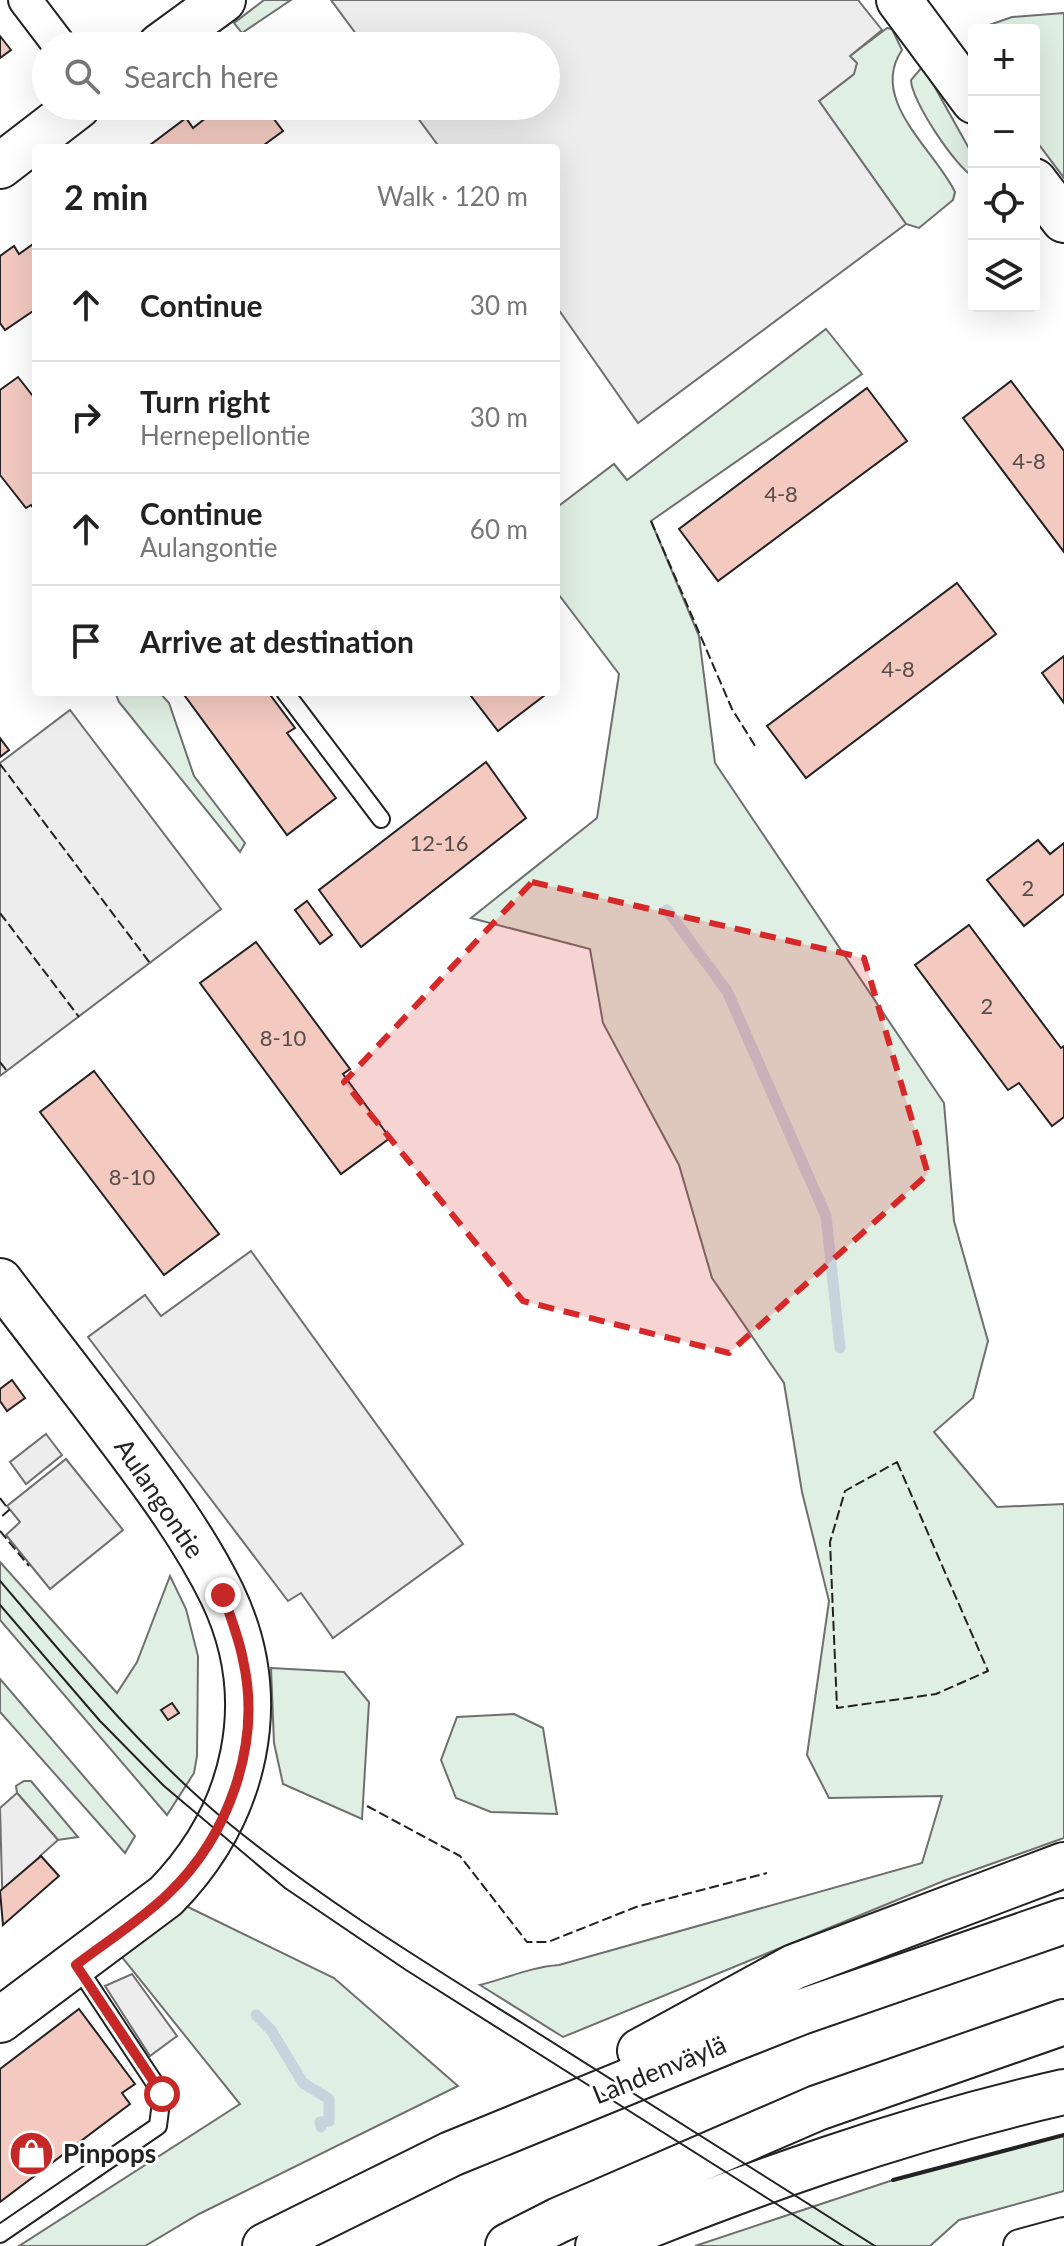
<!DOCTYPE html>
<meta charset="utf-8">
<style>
:root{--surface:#fff;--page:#f2f2f2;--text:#222;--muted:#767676;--line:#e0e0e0}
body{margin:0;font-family:Lato,sans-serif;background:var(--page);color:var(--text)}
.controls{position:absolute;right:24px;top:24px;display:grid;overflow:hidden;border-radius:8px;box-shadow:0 8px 32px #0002}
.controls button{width:72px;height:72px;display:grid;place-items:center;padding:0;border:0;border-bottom:2px solid var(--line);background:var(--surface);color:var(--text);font:40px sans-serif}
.stop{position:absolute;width:24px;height:24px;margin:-18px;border:6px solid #c62828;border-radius:50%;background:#fff}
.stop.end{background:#c62828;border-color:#fff;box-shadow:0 2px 8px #0008}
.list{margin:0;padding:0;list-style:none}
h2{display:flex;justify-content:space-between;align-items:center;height:104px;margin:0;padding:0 32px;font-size:34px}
h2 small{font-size:26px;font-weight:400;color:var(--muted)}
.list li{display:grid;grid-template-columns:52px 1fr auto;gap:24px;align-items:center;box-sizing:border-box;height:112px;padding:0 32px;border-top:2px solid var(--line)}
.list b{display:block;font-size:30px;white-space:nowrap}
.list p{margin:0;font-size:26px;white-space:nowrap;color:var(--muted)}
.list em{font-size:26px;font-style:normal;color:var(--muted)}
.icon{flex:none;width:44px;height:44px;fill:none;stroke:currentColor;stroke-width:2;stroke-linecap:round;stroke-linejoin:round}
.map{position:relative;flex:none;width:1064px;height:2246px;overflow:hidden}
.search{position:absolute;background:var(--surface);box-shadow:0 8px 32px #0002;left:32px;top:32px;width:528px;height:88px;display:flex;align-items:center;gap:20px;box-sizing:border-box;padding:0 28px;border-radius:44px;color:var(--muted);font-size:30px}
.panel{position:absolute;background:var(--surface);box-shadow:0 8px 32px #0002;left:32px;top:144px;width:528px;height:552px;border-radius:8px}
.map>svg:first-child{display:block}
.green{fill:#e0efe3;stroke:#6f6f6f;stroke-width:2}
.parking{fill:#ededed;stroke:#6f6f6f;stroke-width:2}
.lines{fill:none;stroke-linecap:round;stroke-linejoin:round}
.stream{stroke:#c7d3dd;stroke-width:11}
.building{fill:#f3c9c0;stroke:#222;stroke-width:2}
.lane-casing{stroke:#222;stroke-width:20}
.street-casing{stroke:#222;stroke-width:36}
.secondary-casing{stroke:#222;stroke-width:48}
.highway-casing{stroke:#222;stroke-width:48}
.lane{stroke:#fff;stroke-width:16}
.street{stroke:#fff;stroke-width:32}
.secondary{stroke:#fff;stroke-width:44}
.highway{stroke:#fff;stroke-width:44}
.tram{stroke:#222;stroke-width:2}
.fence{stroke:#222;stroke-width:2;stroke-dasharray:10 4;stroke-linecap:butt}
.wall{stroke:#222;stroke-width:4}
.route{stroke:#c62828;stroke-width:10}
.marked{fill:#d62828;fill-opacity:0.2;stroke:#d62828;stroke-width:6;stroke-dasharray:16 10;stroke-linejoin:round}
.labels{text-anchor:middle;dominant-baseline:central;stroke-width:6;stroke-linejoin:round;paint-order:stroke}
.number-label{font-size:22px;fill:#564c4a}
.street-label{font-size:26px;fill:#222;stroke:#fff}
.poi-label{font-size:26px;font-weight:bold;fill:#222;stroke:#fff;text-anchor:start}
</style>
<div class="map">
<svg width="1064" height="2246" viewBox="0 0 1064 2246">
<rect width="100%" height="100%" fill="#fff"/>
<g class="green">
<path d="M264 0H291L242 33 234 23Z"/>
<path d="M1064 13V178L1034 138V30H975L1012 17Z"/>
<path d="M887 28 892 29 902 50C868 100 935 150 955 192L953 200 919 228 906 224 819 101 854 74 850 56Z"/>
<path d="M923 66 971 152 974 177C956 168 911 100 911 80Z"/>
<path d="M826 329 862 374 651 521 699 636 715 763 944 1103 954 1221 988 1341 973 1398 934 1432 997 1507 1064 1504V1838L946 1880 563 2037 480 1985C507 1978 531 1967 559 1965L922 1863 942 1796 829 1798 807 1755 829 1601 802 1492 784 1383 712 1278 679 1165 603 1023 590 949 471 918 597 818 619 674 556 591V508L614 464 627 480Z"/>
<path d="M115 692H159L169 703 194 776 245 843 240 852 119 702Z"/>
<path d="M0 1562 117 1693 137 1662 170 1576 186 1609 198 1656 197 1756 194 1773 167 1815 0 1620Z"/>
<path d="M271 1668 344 1672 369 1702 362 1819 283 1784 274 1743Z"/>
<path d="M0 1679 135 1836 125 1853 0 1712Z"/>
<path d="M514 1714 543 1728 557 1814 491 1812 456 1798 441 1760 457 1717Z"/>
<path d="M24 1781H31L78 1837 58 1840 17 1793 16 1786Z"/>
<path d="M186 1906 334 1978 458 2086 199 2214 145 2246H19L240 2104 121 1956Z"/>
<path d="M1064 2135V2191L959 2220 930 2246H695L893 2180Z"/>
</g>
<g class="parking">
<path d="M331 0H858L882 30 850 56 857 63 854 74 819 101 906 224 638 423 556 306V148H440L409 106H546V46H365Z"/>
<path d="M70 710 221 909 0 1076V763Z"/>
<path d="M251 1251 463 1544 333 1638 301 1593 288 1601 88 1337 145 1295 161 1316Z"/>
<path d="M46 1434 62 1455 26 1484 10 1462Z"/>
<path d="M66 1459 123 1530 50 1589 6 1535 20 1522 7 1506Z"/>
<path d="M17 1793 58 1840 40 1856 56 1874 3 1920 0 1808Z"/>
<path d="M132 1974 177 2036 150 2056 105 1986Z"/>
</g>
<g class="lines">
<g class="stream">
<path d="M667 910 727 991 826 1216 840 1348"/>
<path d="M256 2015 271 2030 303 2083 329 2099V2121L320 2122 321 2127"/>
</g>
</g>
<g class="building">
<path d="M0 36 11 50 0 58Z"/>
<path d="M221 106H264L283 131 264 145 266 148H146L186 118 193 128Z"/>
<path d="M36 242V309L5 330 0 323V256L14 246 19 254Z"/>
<path d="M18 377 36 400V512L31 505 26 508 0 475V390Z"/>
<path d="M1011 381 1064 451V552L963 418Z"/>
<path d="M867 388 907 441 718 581 679 529Z"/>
<path d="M957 583 996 634 806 778 767 726Z"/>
<path d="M1064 656V703L1042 673Z"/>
<path d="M182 692H268L295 728 287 733 336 798 287 835Z"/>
<path d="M468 692H549L498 731Z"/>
<path d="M0 738 9 750 0 757Z"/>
<path d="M486 762 526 818 361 947 319 890Z"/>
<path d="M1038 840 1050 854 1064 843V894L1024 926 987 880Z"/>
<path d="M307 901 332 935 320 944 295 910Z"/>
<path d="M969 925 1061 1048 1064 1046V1117L1052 1126 1019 1083 1008 1090 915 965Z"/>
<path d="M256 942 350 1069 343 1074 390 1138 341 1174 200 983Z"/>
<path d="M94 1071 219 1234 164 1275 40 1112Z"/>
<path d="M12 1380 25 1398 7 1411 0 1401V1389Z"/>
<path d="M172 1703 179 1713 168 1720 161 1710Z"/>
<path d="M41 1856 59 1876 3 1925 0 1891Z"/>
<path d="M79 2009 135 2084 122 2093 130 2104 0 2202V2069Z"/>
</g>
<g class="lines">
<defs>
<g id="lane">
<path d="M285 692 381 819"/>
<path d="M0 2234 158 2126 162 2094 77 1966"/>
</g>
<g id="street">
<path d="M25 0 60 46"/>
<path d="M1020 2246 1064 2234"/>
</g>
<g id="secondary">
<path d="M899 0 974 101"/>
<path d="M160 46 223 0"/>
<path d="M0 166 78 106"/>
<path d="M1034 181 1064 220"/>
<path d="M0 1281C40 1334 82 1387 122 1441 158 1489 195 1539 222 1594 273 1700 246 1814 166 1896L0 2020"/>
</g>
<g id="highway">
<path d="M640 2051 794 1967 1064 1865"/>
<path d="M265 2246 451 2154 730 2040 801 2012 1064 1921"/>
<path d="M508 2246 559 2220 817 2108 1064 2022"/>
<path d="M598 2246C749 2184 905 2128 1064 2092"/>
</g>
</defs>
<use href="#lane" class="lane-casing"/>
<use href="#street" class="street-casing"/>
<use href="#secondary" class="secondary-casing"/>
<use href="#highway" class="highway-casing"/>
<use href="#lane" class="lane"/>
<use href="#street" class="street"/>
<use href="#secondary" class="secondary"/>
<use href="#highway" class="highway"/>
<g class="tram">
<path d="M0 1581C73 1666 145 1755 232 1826 323 1900 423 1961 522 2023 640 2098 758 2172 875 2246"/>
<path d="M0 1605 100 1721 164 1786 285 1888 406 1970 843 2246"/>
</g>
<g class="fence">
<path d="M651 521 732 709 757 749"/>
<path d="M0 764 150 963"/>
<path d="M0 913 79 1017"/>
<path d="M0 1062 7 1071"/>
<path d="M897 1462 988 1671 936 1694 837 1708 830 1542 845 1491Z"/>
<path d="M0 1498 9 1510 0 1518"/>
<path d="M0 1531 29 1566"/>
<path d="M367 1806 460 1856 527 1942H548L636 1907 767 1873"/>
</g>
<path class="wall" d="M893 2180 1064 2135"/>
</g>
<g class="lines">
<path class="route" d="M162 2094 76 1965C106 1942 141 1920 168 1894 229 1836 262 1743 243 1660 239 1638 230 1616 223 1595"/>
</g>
<path class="marked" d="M532 882 864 958 928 1174 729 1353 523 1301 344 1082Z"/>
<defs>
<symbol id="shop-disc" viewBox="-11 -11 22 22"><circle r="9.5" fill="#c62828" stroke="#fff"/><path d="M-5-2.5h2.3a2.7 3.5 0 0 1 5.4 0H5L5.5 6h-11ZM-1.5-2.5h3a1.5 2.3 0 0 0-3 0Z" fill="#fff"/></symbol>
</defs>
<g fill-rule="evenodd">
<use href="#shop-disc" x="6" y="2128" width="51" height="51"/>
</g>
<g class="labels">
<g class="number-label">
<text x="1029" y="460">4-8</text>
<text x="781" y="493">4-8</text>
<text x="898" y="668">4-8</text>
<text x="439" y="842">12-16</text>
<text x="1028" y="887">2</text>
<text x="987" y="1005">2</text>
<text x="283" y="1037">8-10</text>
<text x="132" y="1176">8-10</text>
</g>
<g class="street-label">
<text transform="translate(160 1498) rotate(56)">Aulangontie</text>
<text transform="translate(659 2069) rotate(-22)">Lahdenväylä</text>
</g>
<g class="poi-label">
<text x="63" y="2153">Pinpops</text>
</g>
</g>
</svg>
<div class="controls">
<button>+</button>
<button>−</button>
<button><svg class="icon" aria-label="locate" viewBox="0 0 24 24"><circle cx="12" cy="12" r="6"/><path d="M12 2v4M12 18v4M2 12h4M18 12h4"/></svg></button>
<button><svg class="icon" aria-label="layers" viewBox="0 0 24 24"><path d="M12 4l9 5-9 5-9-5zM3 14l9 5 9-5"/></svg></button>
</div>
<div class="stop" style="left:162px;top:2094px"></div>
<div class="stop end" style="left:223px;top:1595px"></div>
<div class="search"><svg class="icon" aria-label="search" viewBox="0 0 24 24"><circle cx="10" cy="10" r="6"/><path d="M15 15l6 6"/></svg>Search here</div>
<section class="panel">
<h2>2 min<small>Walk · 120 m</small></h2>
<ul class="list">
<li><svg class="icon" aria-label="ahead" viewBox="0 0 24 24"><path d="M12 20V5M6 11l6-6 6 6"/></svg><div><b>Continue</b></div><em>30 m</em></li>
<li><svg class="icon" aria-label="right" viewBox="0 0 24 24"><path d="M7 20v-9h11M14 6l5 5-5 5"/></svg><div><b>Turn right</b><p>Hernepellontie</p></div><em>30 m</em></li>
<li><svg class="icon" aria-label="ahead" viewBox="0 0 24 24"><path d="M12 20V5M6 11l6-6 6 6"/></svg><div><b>Continue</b><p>Aulangontie</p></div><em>60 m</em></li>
<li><svg class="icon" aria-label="arrive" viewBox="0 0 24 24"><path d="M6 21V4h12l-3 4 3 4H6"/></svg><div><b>Arrive at destination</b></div></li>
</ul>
</section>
</div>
